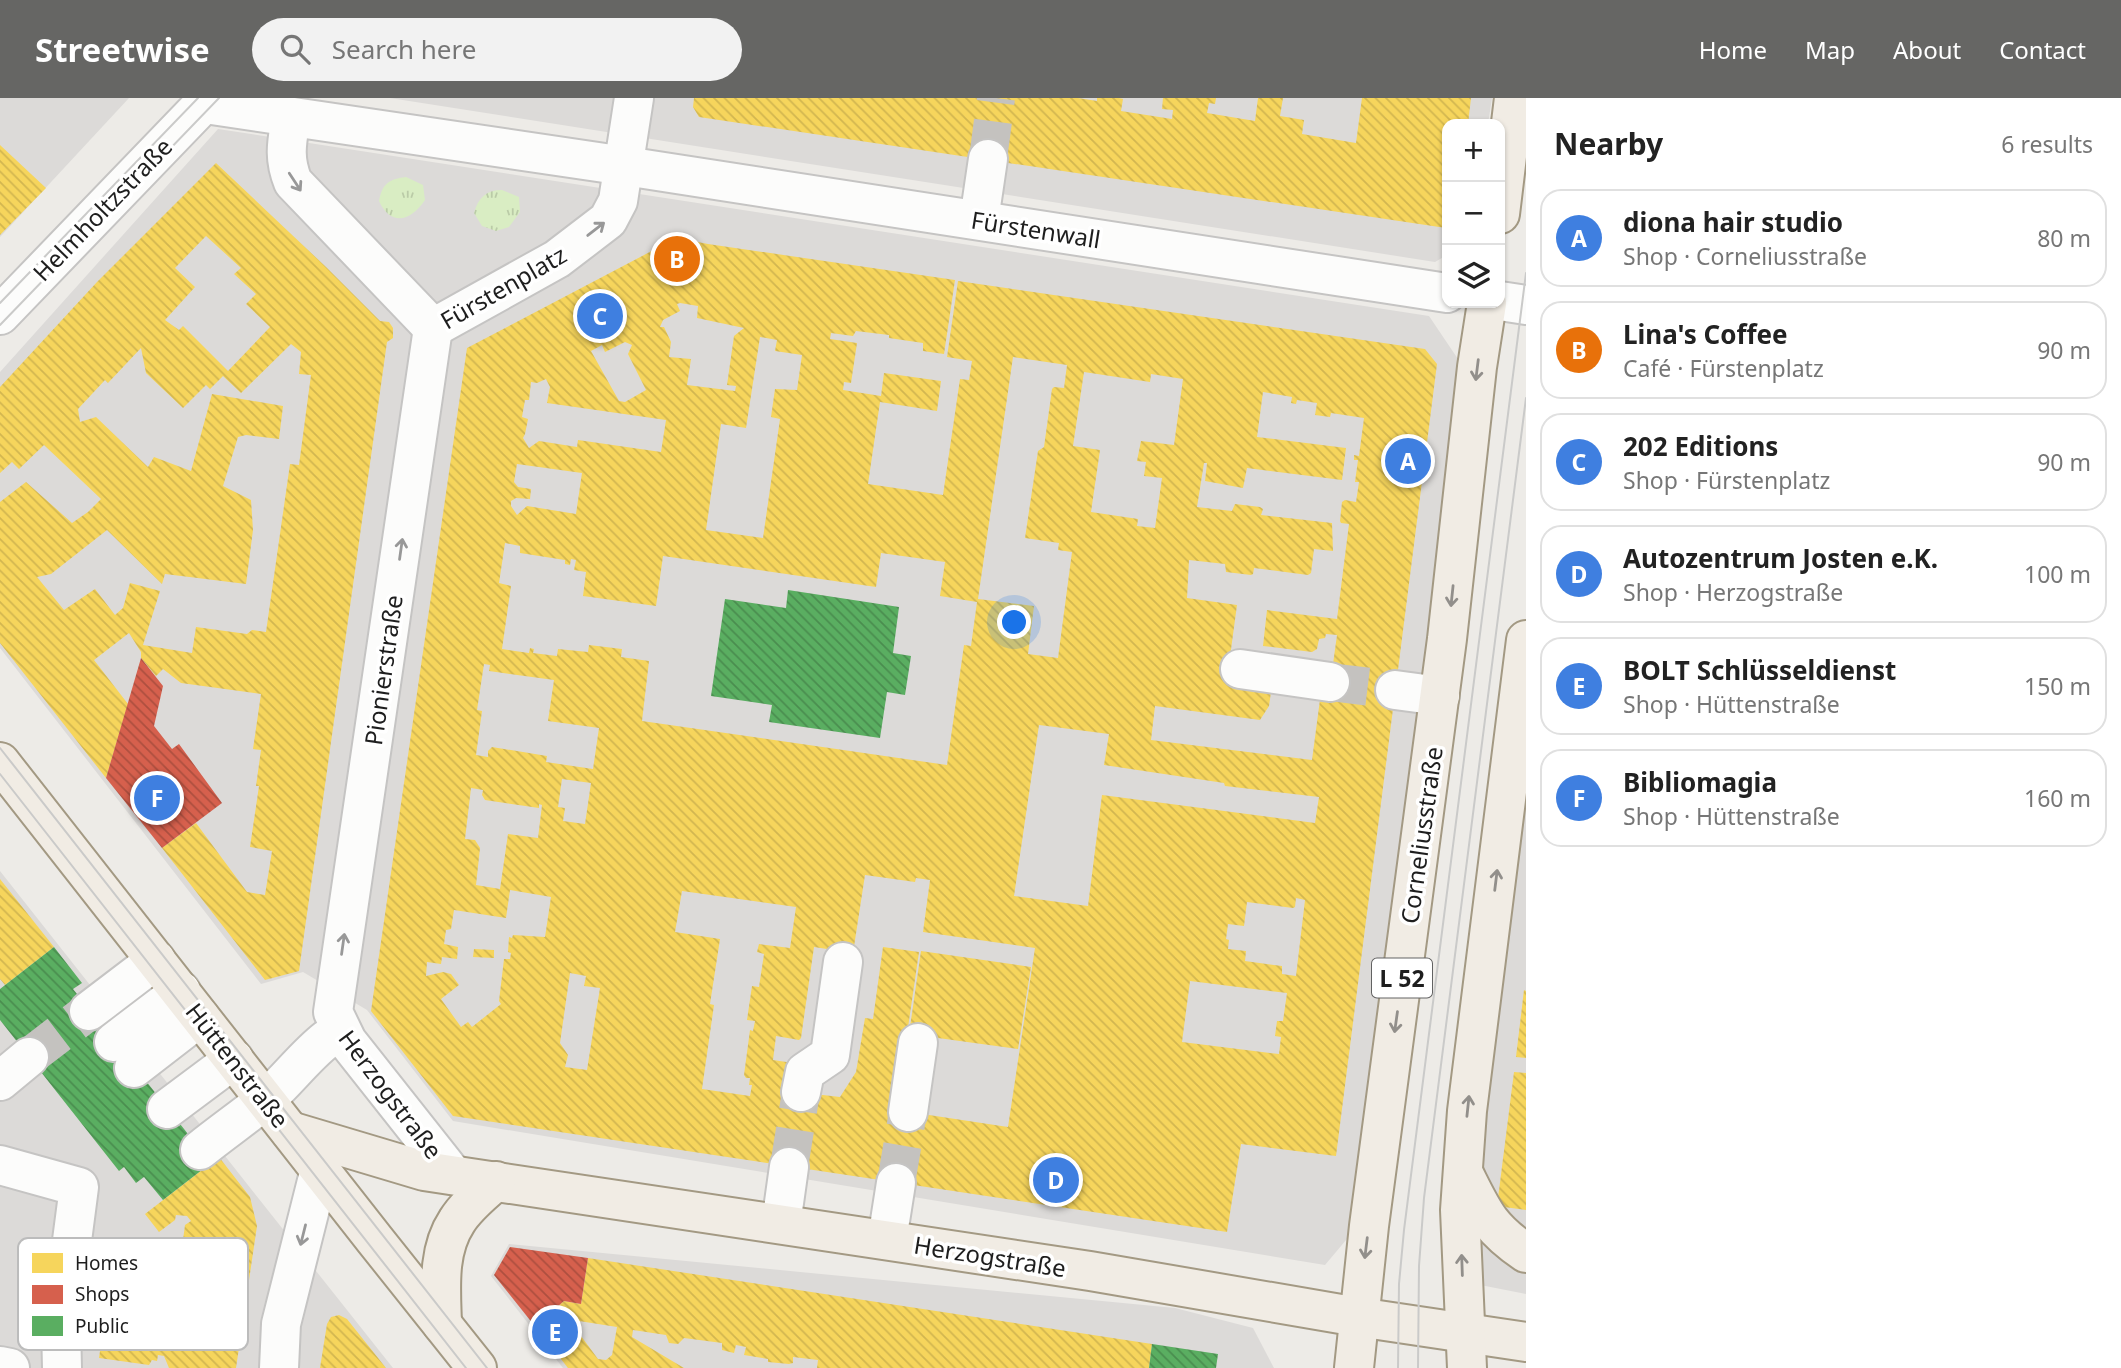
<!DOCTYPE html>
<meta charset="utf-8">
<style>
:root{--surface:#fff;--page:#f2f2f2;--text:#222;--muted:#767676;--line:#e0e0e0;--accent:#666664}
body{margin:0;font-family:"Noto Sans",sans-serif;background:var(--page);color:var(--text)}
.controls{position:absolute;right:21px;top:21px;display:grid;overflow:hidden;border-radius:14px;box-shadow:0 2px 5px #0004}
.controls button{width:63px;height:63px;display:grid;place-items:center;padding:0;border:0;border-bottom:2px solid var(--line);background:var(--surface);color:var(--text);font:35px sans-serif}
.you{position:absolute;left:1015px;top:525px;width:24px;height:24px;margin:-18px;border:5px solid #fff;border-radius:50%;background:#1a73e8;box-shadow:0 0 0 10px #1a73e833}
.badge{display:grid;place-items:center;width:46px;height:46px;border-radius:50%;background:var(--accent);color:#fff;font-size:23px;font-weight:700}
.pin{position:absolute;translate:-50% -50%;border:4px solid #fff;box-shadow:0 2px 7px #0006}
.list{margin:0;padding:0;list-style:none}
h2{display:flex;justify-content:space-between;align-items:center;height:91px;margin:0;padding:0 28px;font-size:30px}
h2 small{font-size:23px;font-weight:400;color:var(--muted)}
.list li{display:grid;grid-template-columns:46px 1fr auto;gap:21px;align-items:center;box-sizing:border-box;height:98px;margin:0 14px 14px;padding:0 14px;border:2px solid var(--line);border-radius:21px}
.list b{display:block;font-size:26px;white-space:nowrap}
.list p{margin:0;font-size:23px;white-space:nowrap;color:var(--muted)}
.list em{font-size:23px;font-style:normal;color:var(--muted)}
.icon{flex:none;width:38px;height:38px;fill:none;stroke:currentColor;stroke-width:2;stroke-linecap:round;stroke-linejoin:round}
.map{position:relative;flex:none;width:1526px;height:1270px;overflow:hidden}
header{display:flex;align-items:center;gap:42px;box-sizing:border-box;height:98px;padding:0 35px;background:var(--accent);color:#fff}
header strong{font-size:33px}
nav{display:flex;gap:38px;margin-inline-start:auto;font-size:24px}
.search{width:490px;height:63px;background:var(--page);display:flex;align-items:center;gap:18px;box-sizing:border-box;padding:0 24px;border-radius:38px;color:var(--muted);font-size:26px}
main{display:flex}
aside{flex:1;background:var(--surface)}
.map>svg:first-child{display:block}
.residential{fill:#dcdad8}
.grass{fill:url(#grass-tufts)}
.homes{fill:url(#homes-back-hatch);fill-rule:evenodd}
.shops{fill:url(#shops-back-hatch)}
.public{fill:url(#public-back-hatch)}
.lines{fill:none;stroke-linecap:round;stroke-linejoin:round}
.minor-tunnel{stroke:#c4c2bf;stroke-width:38;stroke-dasharray:38 19;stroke-linecap:butt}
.minor-casing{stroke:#c5c4c3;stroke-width:42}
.major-casing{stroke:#a39983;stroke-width:42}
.minor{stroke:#fcfcfb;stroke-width:38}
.major{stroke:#f1ece4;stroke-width:38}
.tram{stroke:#cacac9;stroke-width:2}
.oneway{stroke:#989898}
.oneway2{stroke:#928f8b}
.labels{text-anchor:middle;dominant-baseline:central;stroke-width:7;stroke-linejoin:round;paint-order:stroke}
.shield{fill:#fff;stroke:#626262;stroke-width:2}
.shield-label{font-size:23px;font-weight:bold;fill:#1e1e1e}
.street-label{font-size:24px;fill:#1e1e1e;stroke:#fff}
.key{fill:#fff;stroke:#bcbcbc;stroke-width:2}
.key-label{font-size:19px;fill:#1e1e1e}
</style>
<header>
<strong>Streetwise</strong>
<div class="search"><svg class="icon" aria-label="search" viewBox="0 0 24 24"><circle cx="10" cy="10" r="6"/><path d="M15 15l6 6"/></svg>Search here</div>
<nav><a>Home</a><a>Map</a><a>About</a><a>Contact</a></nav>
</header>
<main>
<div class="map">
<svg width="1526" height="1270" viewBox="0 0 1526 1270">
<defs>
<pattern id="grass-tufts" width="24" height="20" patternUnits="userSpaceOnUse" patternTransform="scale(1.75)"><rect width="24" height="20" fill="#d9edc3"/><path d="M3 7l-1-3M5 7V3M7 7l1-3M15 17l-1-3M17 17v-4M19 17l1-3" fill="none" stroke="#bacba7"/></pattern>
<pattern id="homes-back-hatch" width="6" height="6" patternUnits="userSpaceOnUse" patternTransform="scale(1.75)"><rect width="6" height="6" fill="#f6d55c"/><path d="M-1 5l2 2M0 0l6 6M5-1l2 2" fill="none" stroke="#d2b650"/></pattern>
<pattern id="shops-back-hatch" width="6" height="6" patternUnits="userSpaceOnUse" patternTransform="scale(1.75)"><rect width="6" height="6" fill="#d6604d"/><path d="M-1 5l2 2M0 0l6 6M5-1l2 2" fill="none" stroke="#ad4f3f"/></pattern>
<pattern id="public-back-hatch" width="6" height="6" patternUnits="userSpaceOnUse" patternTransform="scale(1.75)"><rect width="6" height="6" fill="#5aae61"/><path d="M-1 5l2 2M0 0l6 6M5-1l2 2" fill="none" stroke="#4a8d4f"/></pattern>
</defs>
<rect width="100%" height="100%" fill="#edebe7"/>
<g class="residential">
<path d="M0 0H129L0 139Z"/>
<path d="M390 0H1492L1488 26H1447V157L1435 164Z"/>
<path d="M218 31 1429 218 1460 264 1357 1129 1325 1167 453 1023 367 912 303 874 261 886 0 550V274Z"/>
<path d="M1526 635V1196L1455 1182Z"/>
<path d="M0 773 259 1101 393 1270H0Z"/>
<path d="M509 1146 1175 1210 1253 1230 1274 1270H563L491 1178Z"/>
</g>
<g class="grass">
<path d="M406 79 423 87 425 102C411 123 391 129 379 103 382 85 390 81 406 79Z"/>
<path d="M502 92 519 99 520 114 509 129 496 133 482 128 474 115C478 100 486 92 502 92Z"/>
</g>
<g class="homes">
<path d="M694 0H1078L1097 3V0H1119L1123 1 1121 13 1172 21 1173 12 1162 11 1163 0H1216L1215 6 1209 5 1207 15 1255 23 1258 0H1283L1280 18 1304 22 1302 36 1356 45 1362 0H1471L1468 26H1447V129L1446 130 699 19 693 9Z"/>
<path d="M0 47 46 90 0 137Z"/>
<path d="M216 65 326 169 380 223 389 224 393 230V240L387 244 299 873 265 882 162 750 196 725 247 794 265 797 272 753 250 749 259 688H256L261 652 253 651 261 596 181 585 163 571 156 578 141 560V554L129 535 94 562 128 606 106 680 0 545V404L26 384 72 425 88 414 101 401 44 347 19 371 12 364 0 375V289L97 184ZM206 138 241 170 234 176 256 196 246 206 270 229 228 273 183 228 179 232 165 222 195 189 175 170ZM291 246 301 254 299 276 311 277 299 367 290 366 266 534 252 532 247 536 196 529 192 555 143 547 160 493 130 485 123 510 115 517 95 491 64 512 37 479 51 476 107 432 162 486 165 476 246 486 253 432 251 402 223 388 238 339 246 337 279 341 283 308 212 296 191 373 154 359 148 369 96 319 80 324 78 311 105 282 108 285 141 250 146 275 183 310 206 287 210 291 223 278 241 295Z"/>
<path d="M671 135 679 136 682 141 708 146 955 182 944 256 923 253V245L889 240V237L856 233 853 238 831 235 830 241 857 245 851 285 844 284 843 292 881 298 884 275 941 283 937 313 880 304 868 386 943 397 960 281 969 282 972 263 947 259 958 183 1425 251 1437 266 1336 1058 1241 1046 1227 1134 453 1018 371 913 467 250 665 146 666 140ZM680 205 698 208 697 220 744 230 734 238 727 287 736 288 735 293 687 287 691 261 669 259 671 244 664 229H660L663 222 680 213 677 206ZM760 239 777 242 775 253 802 257 797 292 775 291 771 319 780 321 763 440 706 432 721 326 746 330ZM625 244 632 247 628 256 646 292 625 304 619 303 591 253 602 247 605 254ZM1013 259 1067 267 1064 290 1054 289 1052 291 1044 349 1038 353 1025 440 1059 445 1058 452 1072 454 1058 560 1028 556 1034 508 978 501ZM1084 274 1150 284 1151 276 1183 281 1174 347 1141 343 1137 363 1146 364 1144 378 1162 380 1155 430 1137 428 1138 421 1091 414 1100 352 1073 348ZM546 281 550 289 547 305 666 322 661 354 578 342 577 349 539 343 529 350 523 340 525 336 528 321 522 319 525 302H529L531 284 537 285ZM1263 294 1292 299 1291 305 1296 306 1297 302 1317 305 1315 317 1330 319 1331 315 1364 320 1359 358 1354 357V362H1358L1355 384H1359L1356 404 1345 402 1342 404 1340 423 1341 425 1349 426 1337 521 1267 512 1263 548 1312 554 1317 551 1319 541 1325 540 1326 536 1337 537 1329 595 1321 594 1312 662 1151 642 1155 608 1260 622 1269 608 1272 587 1227 581 1237 507 1187 500 1189 462 1225 466 1226 474 1251 477 1253 476 1254 470 1308 477 1311 475 1314 451 1333 453 1332 425 1261 417 1263 411 1260 409 1235 406 1232 413 1197 409 1204 365H1207L1205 383 1243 390 1247 370 1342 382 1346 350 1257 339ZM517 366 582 375 576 416 527 408 517 417 511 408V403L516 400 530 401 531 391 518 389 514 384ZM505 445 520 448V455L565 462V466L570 467 571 461 576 462 574 472 586 474 583 498 656 508 663 458 876 489 881 455 945 464 940 498 977 504 971 548 964 547 947 667 642 623 649 563 621 559 622 551 589 547 588 554 558 551 557 558 533 555 534 551 530 550 529 555 502 551 511 488 499 485ZM484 566 490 567 489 573 554 582 548 623 599 630 593 671 546 664 547 658 492 649 488 653V659L476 657 482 613 477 612ZM1039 627 1109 636 1104 667 1224 685 1225 688 1319 699 1315 725 1102 697 1088 808 1014 798ZM562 681 591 685 585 726 563 723 565 710 558 709ZM471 690 483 692 482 697 485 702 539 710V706L542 707 538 740 508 736 500 791 476 787 480 750 475 742 465 741ZM865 777 915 784 916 780 930 782 923 834 1035 850 1008 1029 896 1012 919 854 883 849 873 921 865 920 856 974 840 999 797 994 793 965 773 962 776 938 799 942 801 940 814 849 853 855ZM510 792 551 799 545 839 513 837 512 840 509 839 508 854 511 855 510 861H504L499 903 501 906 472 929 468 924 461 929 441 901 459 887 451 876 443 874 426 878 427 864 441 866 442 859 457 861 458 849 444 846 446 832 451 831 454 812 506 820ZM682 793 796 809 790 850 759 846 757 854 764 856 759 889 752 888 747 922 755 923 753 933 750 932 744 977 746 980H750L749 987H752L750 998 702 991 714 907 710 906 720 841 675 834ZM1296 800 1305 802 1296 878 1282 876V868L1245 863 1246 853 1228 851 1229 842 1226 841 1228 826 1244 828 1247 804 1293 810 1295 809ZM570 875 586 878 584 888 600 890 587 972 565 969 568 957 560 945ZM1190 883 1287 895 1283 923H1277L1275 938 1281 939 1279 956 1182 944Z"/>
<path d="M0 781 54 849 5 887 0 881Z"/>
<path d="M474 851 494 852V860L473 859Z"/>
<path d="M921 853 1031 869 1018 951 909 936Z"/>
<path d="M1524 892 1526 893V960L1516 959Z"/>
<path d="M1514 974 1526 975V1112L1497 1108Z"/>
<path d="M219 1059 250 1099 257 1128 236 1270H169L164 1258 158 1257 157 1263 152 1262 149 1267 99 1260 106 1211 157 1218V1230H162L171 1226 174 1206H178L183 1172H179L185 1127 191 1123 187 1118 176 1117 175 1122 159 1134 145 1116Z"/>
<path d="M588 1160 1152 1246 1149 1270H817L818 1262 793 1259V1265L789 1266 768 1264V1261L744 1257 746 1249 736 1247 734 1255 722 1252V1245L684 1240 678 1246 669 1245 666 1237 633 1232 632 1239 684 1270H568L557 1256 581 1238 598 1261 606 1262 612 1257 617 1229 579 1223 577 1234 557 1209 564 1203 581 1206Z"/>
<path d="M339 1217 347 1221 386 1270H320L327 1226 331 1219Z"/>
</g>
<g class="shops">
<path d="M141 560 163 588 154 628 172 651 179 646 222 705 162 750 106 680Z"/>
<path d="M510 1149 588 1160 581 1206 564 1203 557 1209 581 1238 557 1256 494 1177Z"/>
</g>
<g class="public">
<path d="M788 492 899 509 893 555 911 558 905 597 887 594 880 640 769 624 772 607 711 598 725 501 786 510Z"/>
<path d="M54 849 82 885 73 891 211 1065 163 1102 144 1079 136 1085 124 1069 119 1073 0 922V891Z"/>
<path d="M1152 1246 1218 1256 1216 1270H1149Z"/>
</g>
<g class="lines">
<g class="minor-tunnel">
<path d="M988 61 996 0"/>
<path d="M1330 584 1395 592"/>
<path d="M29 959 89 913"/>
<path d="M789 1069 801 994"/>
<path d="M896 1085 908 1014"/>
</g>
<defs>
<g id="minor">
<path d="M205 6 625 68 1447 195"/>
<path d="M291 19C287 44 283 59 293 84L433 230"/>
<path d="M979 122 988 61"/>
<path d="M1500 203 1526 207"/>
<path d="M0 217 209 0"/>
<path d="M433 230 333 914 347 943 453 1077"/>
<path d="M433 230 557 161 608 122 618 103 634 0"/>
<path d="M1240 571 1330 584"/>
<path d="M1395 592 1440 598"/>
<path d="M89 913 156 862"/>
<path d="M114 944 181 893"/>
<path d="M134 970 200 919"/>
<path d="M0 983 29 959"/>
<path d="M801 994 805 974 830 957 843 864"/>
<path d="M167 1011 234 961"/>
<path d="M908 1014 918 945"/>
<path d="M200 1052C221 1035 244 1019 265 1002 287 983 304 959 327 941"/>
<path d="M0 1067 79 1089 61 1227 62 1270"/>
<path d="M781 1126 789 1069"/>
<path d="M887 1142 896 1085"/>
<path d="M0 1268 10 1270"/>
<path d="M279 1270 281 1226 320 1071"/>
</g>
<g id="major">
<path d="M1500 116 1514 0"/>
<path d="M0 664 375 1142 477 1270"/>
<path d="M290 1033 424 1073 1090 1173 1358 1219 1526 1244"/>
<path d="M1464 1076C1483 1114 1489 1130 1526 1155"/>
<path d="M442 1226C441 1191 437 1153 457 1123 467 1107 483 1095 496 1083"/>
<path d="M1354 1270 1369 1128 1447 541 1477 269 1487 205"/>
<path d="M1467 1270 1460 1112 1467 1013 1526 542"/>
</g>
</defs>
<use href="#minor" class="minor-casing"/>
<use href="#major" class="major-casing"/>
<use href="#minor" class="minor"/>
<use href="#major" class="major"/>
<g class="tram">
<path d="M0 205 198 0"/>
<path d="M0 227 219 0"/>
<path d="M0 650 487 1270"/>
<path d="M0 676 466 1270"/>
<path d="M1398 1270 1399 1186 1404 1132 1526 175"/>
<path d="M1418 1270 1419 1168 1424 1100 1526 300"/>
</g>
</g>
<defs><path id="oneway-shaft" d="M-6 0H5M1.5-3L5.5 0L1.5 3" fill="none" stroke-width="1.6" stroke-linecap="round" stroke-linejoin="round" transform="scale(1.75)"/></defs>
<g class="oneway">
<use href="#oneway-shaft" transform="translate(295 84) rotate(57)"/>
<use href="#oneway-shaft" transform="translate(596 131) rotate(-38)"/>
<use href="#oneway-shaft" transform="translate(401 451) rotate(-82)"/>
<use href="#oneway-shaft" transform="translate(343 846) rotate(-82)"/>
<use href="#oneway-shaft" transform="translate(303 1137) rotate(104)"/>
</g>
<g class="oneway2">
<use href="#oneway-shaft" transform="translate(1477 272) rotate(97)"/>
<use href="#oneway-shaft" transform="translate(1452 498) rotate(96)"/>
<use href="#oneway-shaft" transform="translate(1496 782) rotate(-83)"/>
<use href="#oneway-shaft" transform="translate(1396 924) rotate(98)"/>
<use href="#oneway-shaft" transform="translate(1468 1008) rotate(-84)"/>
<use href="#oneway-shaft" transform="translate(1366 1150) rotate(97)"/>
<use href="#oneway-shaft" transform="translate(1462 1167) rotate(-92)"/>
</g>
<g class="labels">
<rect class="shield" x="1372" y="860.5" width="60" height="39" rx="5"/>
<g class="shield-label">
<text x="1402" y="880">L 52</text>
</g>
<g class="street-label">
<text transform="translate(102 111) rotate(-46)">Helmholtzstraße</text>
<text transform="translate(1036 131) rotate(9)">Fürstenwall</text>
<text transform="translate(503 189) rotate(-30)">Fürstenplatz</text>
<text transform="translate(383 572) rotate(-82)">Pionierstraße</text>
<text transform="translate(1421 737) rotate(-82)">Corneliusstraße</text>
<text transform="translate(238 967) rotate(52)">Hüttenstraße</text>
<text transform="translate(391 996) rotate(53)">Herzogstraße</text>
<text transform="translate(990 1158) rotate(9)">Herzogstraße</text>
</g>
</g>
<rect x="18" y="1140" width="230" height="112" rx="10" class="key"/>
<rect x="32" y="1155" width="31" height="20" fill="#f6d55c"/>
<rect x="32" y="1187" width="31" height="19" fill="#d6604d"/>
<rect x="32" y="1218" width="31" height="20" fill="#5aae61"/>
<g class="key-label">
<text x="75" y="1172">Homes</text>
<text x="75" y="1203">Shops</text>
<text x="75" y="1235">Public</text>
</g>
</svg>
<div class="controls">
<button>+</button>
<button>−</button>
<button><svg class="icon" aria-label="layers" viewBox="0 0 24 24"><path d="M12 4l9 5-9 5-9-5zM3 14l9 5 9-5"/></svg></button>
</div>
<div class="you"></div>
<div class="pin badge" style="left:1408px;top:363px;background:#3f7fe0">A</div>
<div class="pin badge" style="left:677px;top:161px;background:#e8710a">B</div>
<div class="pin badge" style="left:600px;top:218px;background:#3f7fe0">C</div>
<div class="pin badge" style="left:1056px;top:1082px;background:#3f7fe0">D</div>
<div class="pin badge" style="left:555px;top:1234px;background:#3f7fe0">E</div>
<div class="pin badge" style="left:157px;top:700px;background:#3f7fe0">F</div>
</div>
<aside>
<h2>Nearby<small>6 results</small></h2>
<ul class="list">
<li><span class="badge" style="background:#3f7fe0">A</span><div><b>diona hair studio</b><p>Shop · Corneliusstraße</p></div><em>80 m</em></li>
<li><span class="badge" style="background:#e8710a">B</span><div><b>Lina's Coffee</b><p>Café · Fürstenplatz</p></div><em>90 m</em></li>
<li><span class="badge" style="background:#3f7fe0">C</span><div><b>202 Editions</b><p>Shop · Fürstenplatz</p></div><em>90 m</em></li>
<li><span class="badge" style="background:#3f7fe0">D</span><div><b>Autozentrum Josten e.K.</b><p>Shop · Herzogstraße</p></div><em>100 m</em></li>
<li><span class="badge" style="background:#3f7fe0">E</span><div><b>BOLT Schlüsseldienst</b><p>Shop · Hüttenstraße</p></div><em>150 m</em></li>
<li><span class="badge" style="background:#3f7fe0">F</span><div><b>Bibliomagia</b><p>Shop · Hüttenstraße</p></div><em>160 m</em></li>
</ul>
</aside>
</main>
